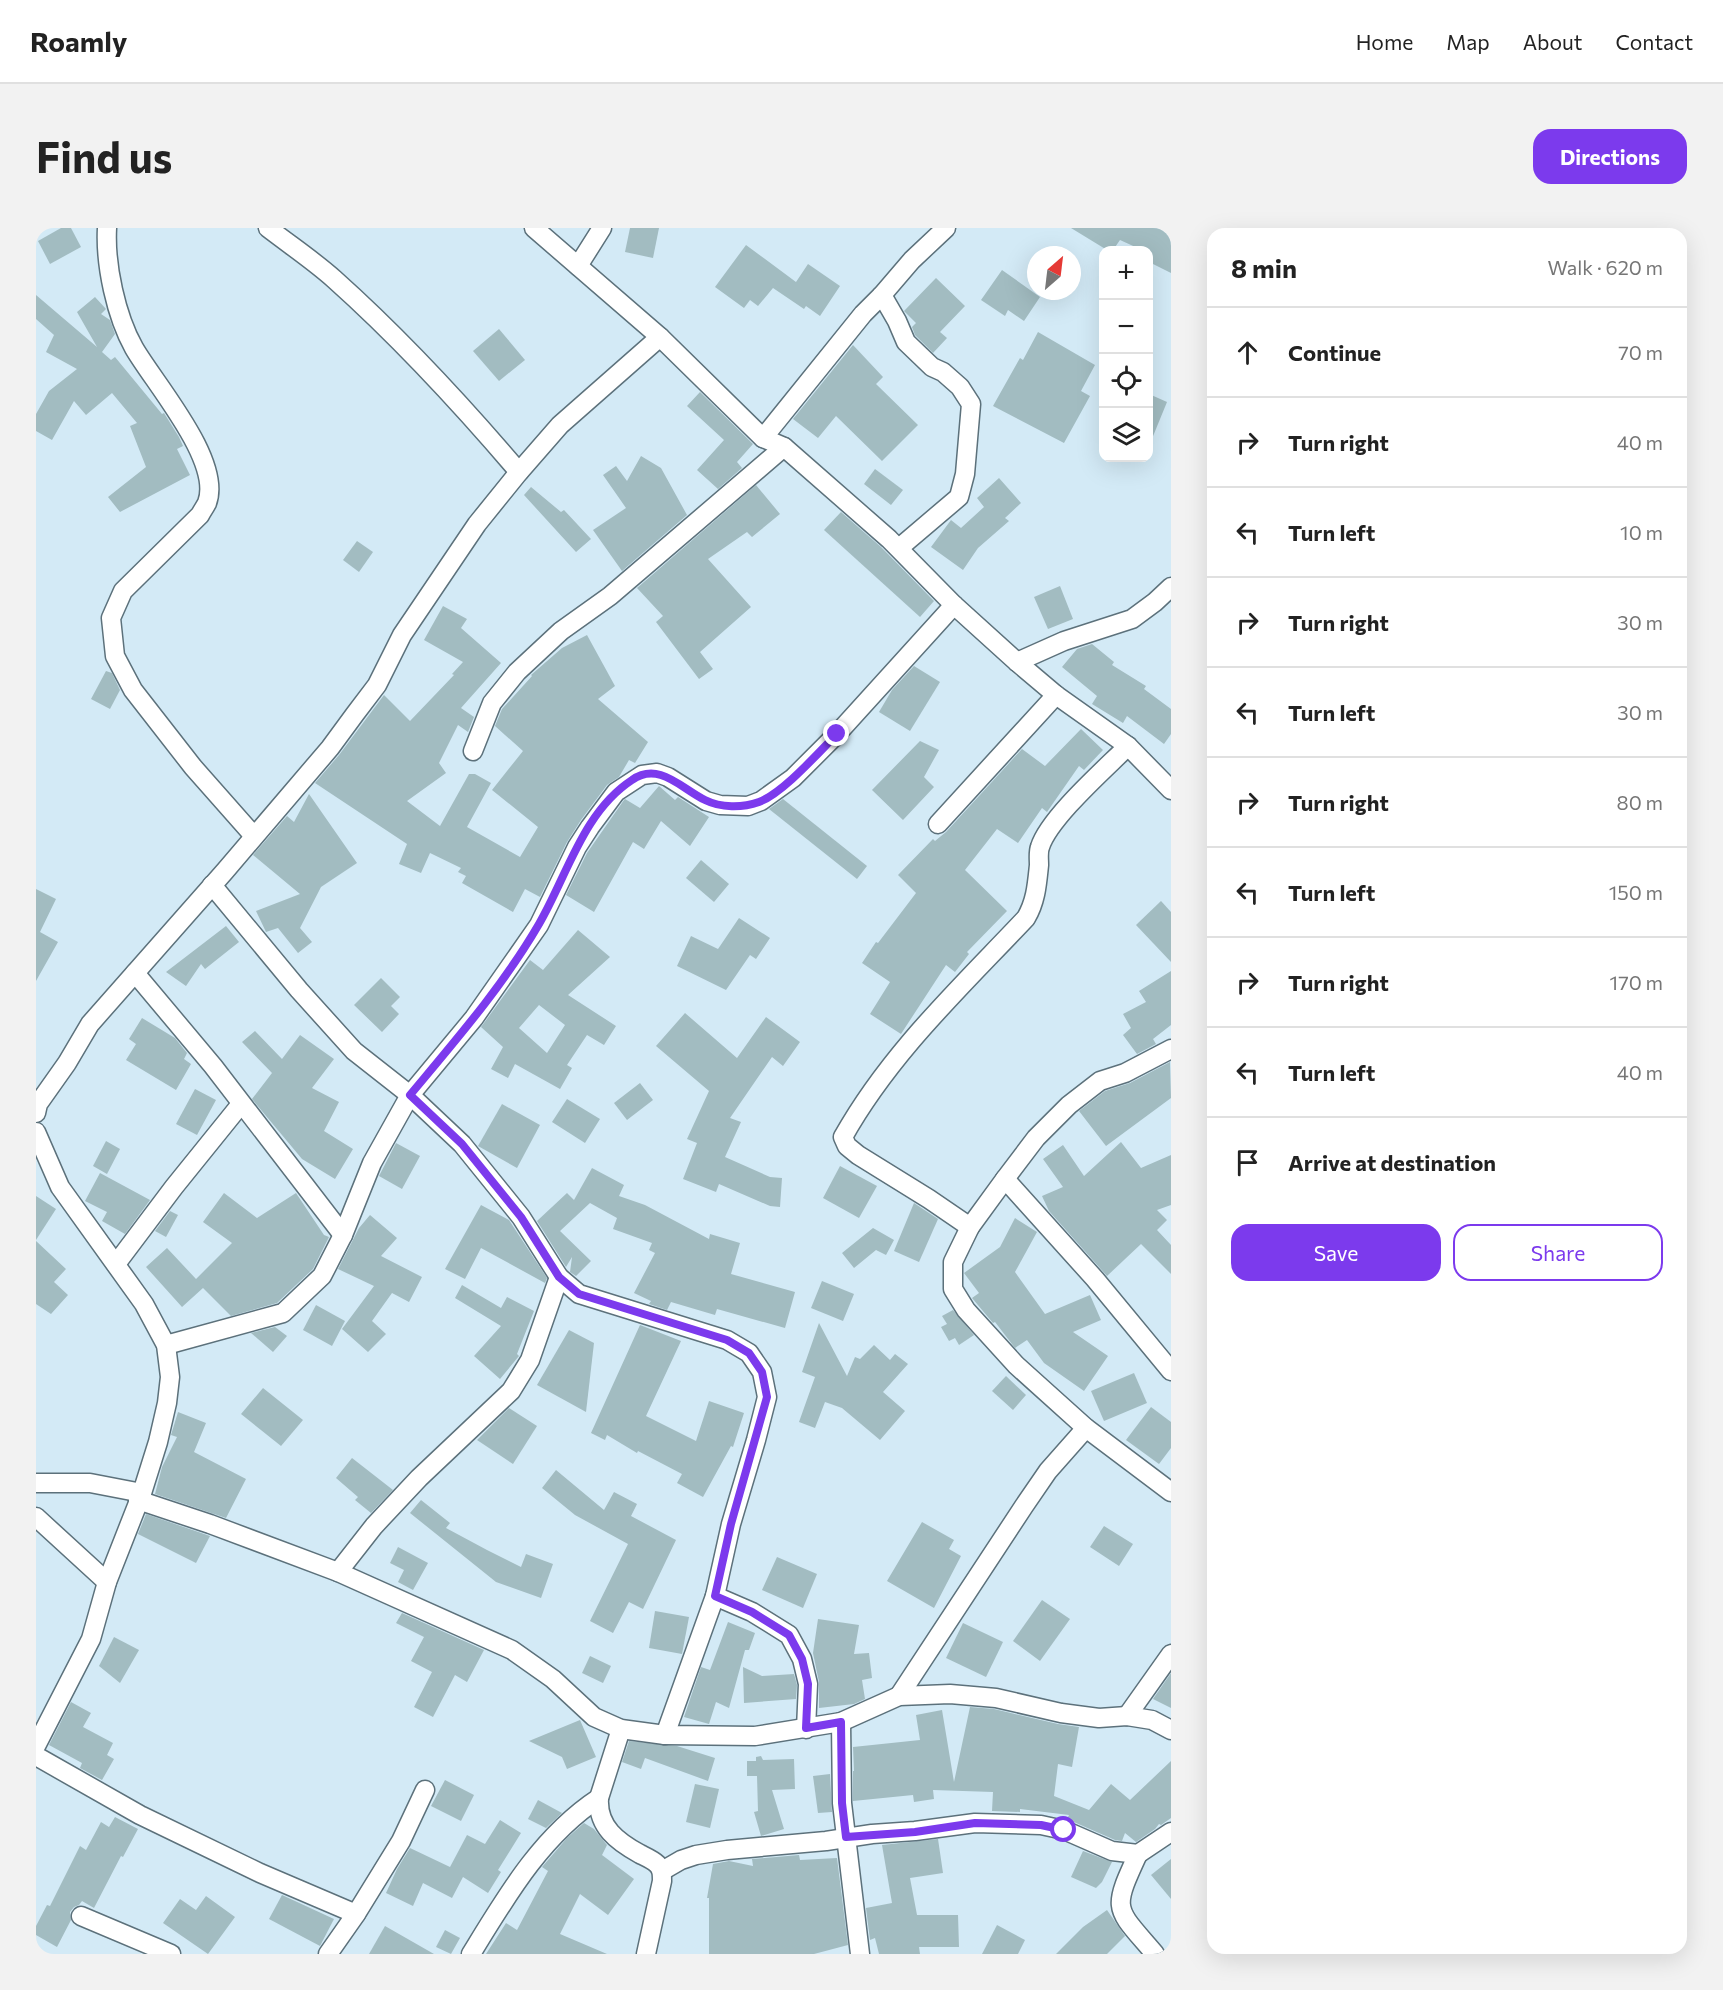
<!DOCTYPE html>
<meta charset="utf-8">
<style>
:root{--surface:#fff;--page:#f2f2f2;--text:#222;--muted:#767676;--line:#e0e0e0;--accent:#7c3aed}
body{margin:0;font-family:Commissioner,sans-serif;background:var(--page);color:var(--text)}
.controls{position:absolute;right:18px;top:18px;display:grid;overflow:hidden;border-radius:12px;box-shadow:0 6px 24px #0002}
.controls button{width:54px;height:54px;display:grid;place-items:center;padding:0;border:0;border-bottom:2px solid var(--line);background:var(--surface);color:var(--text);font:30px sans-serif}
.compass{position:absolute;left:991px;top:18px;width:54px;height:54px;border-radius:50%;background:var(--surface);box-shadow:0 6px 24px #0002;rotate:28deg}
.stop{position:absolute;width:18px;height:18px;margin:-14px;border:4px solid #7c3aed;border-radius:50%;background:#fff}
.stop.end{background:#7c3aed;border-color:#fff;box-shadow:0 2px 6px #0008}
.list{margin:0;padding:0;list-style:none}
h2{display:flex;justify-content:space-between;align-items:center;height:78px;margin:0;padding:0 24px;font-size:26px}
h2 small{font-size:20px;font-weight:400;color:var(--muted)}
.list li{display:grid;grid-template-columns:39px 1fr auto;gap:18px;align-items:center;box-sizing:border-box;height:90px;padding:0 24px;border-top:2px solid var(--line)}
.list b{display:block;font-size:22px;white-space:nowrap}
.list em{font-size:20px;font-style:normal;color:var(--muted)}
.actions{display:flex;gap:12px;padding:18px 24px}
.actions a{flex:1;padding:14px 0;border:2px solid var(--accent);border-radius:18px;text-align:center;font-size:21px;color:var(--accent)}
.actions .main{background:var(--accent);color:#fff}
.icon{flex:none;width:33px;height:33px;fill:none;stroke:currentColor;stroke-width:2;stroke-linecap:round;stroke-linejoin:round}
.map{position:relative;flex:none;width:1135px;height:1726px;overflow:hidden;border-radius:18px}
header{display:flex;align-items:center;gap:36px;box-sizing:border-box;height:84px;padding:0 30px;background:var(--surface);border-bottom:2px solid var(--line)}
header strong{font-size:28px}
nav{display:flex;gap:33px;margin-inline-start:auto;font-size:21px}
.intro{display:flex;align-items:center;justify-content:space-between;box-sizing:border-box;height:144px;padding:0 36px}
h1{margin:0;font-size:42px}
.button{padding:15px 27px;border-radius:18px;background:var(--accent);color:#fff;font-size:21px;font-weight:700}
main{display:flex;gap:36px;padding:0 36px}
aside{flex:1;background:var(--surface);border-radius:18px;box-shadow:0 6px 24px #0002}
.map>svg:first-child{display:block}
.building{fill:#a2bcc1;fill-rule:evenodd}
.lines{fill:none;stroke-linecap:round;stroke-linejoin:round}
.minor-casing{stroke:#5c717b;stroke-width:21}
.minor{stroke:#fff;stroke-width:18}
.route{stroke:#7c3aed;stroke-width:8}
</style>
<header>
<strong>Roamly</strong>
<nav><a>Home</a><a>Map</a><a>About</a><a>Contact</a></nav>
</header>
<div class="intro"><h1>Find us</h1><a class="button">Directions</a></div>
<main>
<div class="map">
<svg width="1135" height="1726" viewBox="0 0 1135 1726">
<rect width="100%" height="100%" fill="#d3eaf6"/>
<g class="building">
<path d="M25 0H35L45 19 14 36 2 13Z"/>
<path d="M594 0H623L617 30 589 24Z"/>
<path d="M1035 0H1124L1135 5V45L1113 34V22H1106L1084 12 1077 22H1071Z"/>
<path d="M710 17 760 54 772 36 804 58 784 88 770 78 768 81 737 60 722 78 714 72 708 80 679 59Z"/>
<path d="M966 42 1004 69 988 93 972 82 969 88 945 72Z"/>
<path d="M900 50 929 78 904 104 911 110 897 125 879 107 876 99 880 95 868 83Z"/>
<path d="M0 67 61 119 41 84 59 69 70 81 65 86 74 92 79 106 66 124 75 132 79 129 126 186 128 185 143 209 147 218 141 221 154 247 84 284 72 269 110 239 94 198 101 195 76 165 50 187 38 173 16 212 0 203V186L13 163 41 141 10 124 18 107 0 91Z"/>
<path d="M463 101 489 132 463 153 437 123Z"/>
<path d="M1002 104 1059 137 1045 163 1054 168 1028 215 957 178 984 130 987 132Z"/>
<path d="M817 117 847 149 840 156 882 197 846 233 800 188 782 210 757 191Z"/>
<path d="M664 164 717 216 701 234 706 240 682 261 661 242 688 212 651 178Z"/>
<path d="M1113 166 1131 174 1113 218Z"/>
<path d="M605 228 625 240 651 287 586 343 557 302 590 280 567 247 580 238 591 253Z"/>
<path d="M839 241 867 262 855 277 828 256Z"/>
<path d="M963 250 985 275 969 290 973 293 942 320 927 342 895 319 915 292 925 300 948 279 941 270Z"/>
<path d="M720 257 744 286 716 309 711 304 672 331 715 379 664 424 677 441 663 451 620 394 627 388 601 360Z"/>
<path d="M495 259 525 284 528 282 555 311 540 324 488 267Z"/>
<path d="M805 284 845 319 898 373 884 389 788 302Z"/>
<path d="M321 313 337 324 323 344 307 332Z"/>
<path d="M1024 358 1037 391 1012 401 998 369Z"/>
<path d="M407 378 431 391 425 400 465 435 425 480 438 489 432 504 422 497 403 535 410 545 371 573 404 598 433 546H439L455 555 431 599 484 629 502 599 456 562 487 523 459 498 466 481 496 448 495 447 526 420 551 407 579 458 562 471 612 514 599 535 593 532 583 549 571 557 545 592 531 614 504 669 489 661 477 684 426 655 430 648 422 644 425 640 394 625 385 645 363 636 371 616 279 555 303 527 348 467 374 493 418 447 416 446 427 434 388 412Z"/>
<path d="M1056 416 1078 434 1076 437 1110 458 1108 461 1135 481V506L1128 516 1091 488 1087 495 1056 476 1061 468 1026 439 1041 421Z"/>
<path d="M878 438 904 454 874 503 843 484 856 462Z"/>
<path d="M70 443 76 445 84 462 74 481 55 471Z"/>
<path d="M1045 501 1067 522 1048 542 1043 538 1011 584 1006 580 982 615 961 601 929 642 971 683 931 724 933 726 919 744 910 737 865 806 834 786 854 754 826 735 840 714 842 715 880 665 862 647 897 611 899 613 910 604 986 521 1009 538Z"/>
<path d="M884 513 903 522 888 549 898 559 867 592 836 562Z"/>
<path d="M623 558 639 572 642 569 673 589 654 618 625 593 608 621 597 614 558 684 530 667 551 625 588 572 589 571 604 580Z"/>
<path d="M273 566 321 635 285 659 264 700 276 714 262 725 242 700 230 704 220 683 264 666 217 627 251 588 258 594Z"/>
<path d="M747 571 831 638 821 651 733 581Z"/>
<path d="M665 632 693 656 678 674 650 650Z"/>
<path d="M0 661 20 671 4 704 22 714 0 753Z"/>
<path d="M1125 673 1135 684V734L1100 697Z"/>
<path d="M703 690 734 710 720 731 714 727 690 762 641 738 655 708 682 721Z"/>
<path d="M190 698 203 714 169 741 165 736 150 758 130 744Z"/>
<path d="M542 702 574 729 532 767 580 798 568 817 551 807 531 837 536 840 524 861 479 836 472 850 455 841 467 819 445 799 494 732 507 742ZM503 777 529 797 511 825 483 800Z"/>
<path d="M1135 743V797L1117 811 1120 816 1101 826 1087 807 1095 800 1087 786 1110 774 1103 763Z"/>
<path d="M345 750 364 769 355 778 363 786 346 804 318 777Z"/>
<path d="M649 785 701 830 730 789 764 814 747 838 736 829 694 890 705 894 689 929 734 949 746 950 744 979 734 978 683 956 680 964 647 951 661 915 651 911 673 863 620 818Z"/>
<path d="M106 790 139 810 151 825 148 831 155 836 140 862 90 832 100 816 93 811Z"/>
<path d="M219 803 246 831 264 807 298 831 276 860 303 874 288 903 317 921 299 951 266 931 216 871 236 845 206 814Z"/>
<path d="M1134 834 1135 870 1070 918 1043 883 1069 863 1094 855Z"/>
<path d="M604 855 617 872 591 892 578 875Z"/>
<path d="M159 861 180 872 161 907 140 896Z"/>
<path d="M531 871 564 891 549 915 516 894Z"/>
<path d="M466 876 504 897 481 940 442 918Z"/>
<path d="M70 913 84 921 71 946 57 938Z"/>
<path d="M1085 914 1105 940 1135 927V977L1121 982 1131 992 1121 1002 1135 1017V1046L1105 1016 1071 1048 1013 983 1006 968 1027 959 1007 931 1027 917 1048 948Z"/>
<path d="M360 915 384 928 366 961 343 948Z"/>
<path d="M804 938 841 958 823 990 787 970Z"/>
<path d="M556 940 588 957 583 968 609 977 673 1011 674 1006 704 1015 695 1046 759 1064 749 1100 681 1081 679 1087 635 1074 631 1082 613 1076 615 1073 598 1065 619 1025 613 1022 616 1015 577 1001 581 990 554 975 524 1003 555 1033 540 1048 534 1044 536 1029 530 1039 501 993 531 965 538 972Z"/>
<path d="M64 945 114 972 89 1006 66 993 71 984 49 973Z"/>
<path d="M188 965 221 990 260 965 288 1007 293 1009 277 1041 241 1075 195 1088 167 1060 146 1079 110 1039 131 1020 160 1051 196 1015 167 994Z"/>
<path d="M0 968 20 981 0 1012Z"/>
<path d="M878 975 902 991 883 1034 858 1023Z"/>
<path d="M445 977 473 992 511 1050 509 1055 445 1020 429 1051 409 1041Z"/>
<path d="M134 983 142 987 130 1009 119 1003Z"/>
<path d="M334 987 361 1010 345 1028 386 1049 373 1074 356 1065 336 1093 350 1106 332 1124 306 1101 338 1058 302 1041 323 1000Z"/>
<path d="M979 990 1001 1004 979 1044 1009 1086 1054 1067 1065 1092 1037 1104 1072 1128 1048 1163 1008 1135 991 1112 979 1120 959 1094 957 1095 936 1070 943 1065 928 1045 964 1019Z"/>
<path d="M837 1000 858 1012 850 1027 840 1022 818 1040 806 1025Z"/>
<path d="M0 1013 30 1041 18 1054 32 1067 15 1086 0 1076Z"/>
<path d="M786 1053 818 1066 807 1093 775 1080Z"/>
<path d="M426 1057 465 1080 471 1069 498 1083 481 1126 483 1128 464 1151 438 1128 465 1098 419 1070Z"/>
<path d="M280 1077 309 1093 296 1118 267 1102Z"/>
<path d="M917 1082 938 1107 923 1117 919 1110 913 1113 905 1099 911 1096 906 1088Z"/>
<path d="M783 1095 811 1148 819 1129 824 1131 838 1117 854 1132 859 1126 872 1136 847 1164 869 1183 844 1212 806 1180 789 1174 779 1200 763 1194 779 1149 766 1144Z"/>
<path d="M604 1097 645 1113 610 1188 660 1213 673 1173 708 1185 697 1219 695 1218 667 1269 641 1255 646 1246 602 1223 601 1225 571 1207 569 1212 555 1205Z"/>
<path d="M239 1099 251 1108 237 1124 215 1105Z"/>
<path d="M533 1102 558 1115 550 1184 501 1157Z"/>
<path d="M1098 1145 1111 1175 1068 1193 1055 1163Z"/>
<path d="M970 1148 990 1167 977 1182 956 1163Z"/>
<path d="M227 1160 267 1192 245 1218 205 1186Z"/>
<path d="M1115 1179 1135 1194V1220L1123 1236 1090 1212Z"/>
<path d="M473 1180 501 1198 477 1236 441 1212Z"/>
<path d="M142 1184 170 1195 158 1224 210 1251 190 1290 119 1266 126 1239 141 1209 135 1207Z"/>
<path d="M316 1230 357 1262 335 1285 319 1272 322 1269 300 1250Z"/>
<path d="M520 1242 568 1282 578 1264 601 1276 595 1288 640 1312 607 1381 593 1374 577 1405 554 1393 592 1316 539 1287 506 1260Z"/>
<path d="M385 1272 414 1295 410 1300 451 1322 485 1339 490 1326 517 1336 505 1370 460 1354 374 1285Z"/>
<path d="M110 1286 174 1308 160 1335 102 1306Z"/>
<path d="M886 1294 918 1312 913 1321 925 1328 898 1380 851 1353Z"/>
<path d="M1068 1298 1097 1316 1083 1338 1054 1319Z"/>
<path d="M362 1319 392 1335 377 1362 362 1354 368 1342 354 1335Z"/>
<path d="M741 1329 781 1346 767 1380 726 1362Z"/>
<path d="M1006 1372 1034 1391 1004 1433 977 1413Z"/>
<path d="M619 1383 653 1389 646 1426 613 1420Z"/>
<path d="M366 1385 448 1422 431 1454 419 1447 397 1489 378 1479 396 1444 375 1433 388 1409 360 1395Z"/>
<path d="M782 1391 823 1397 818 1426 833 1425 836 1450 826 1452 829 1471 818 1476 783 1480V1454L777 1425Z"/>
<path d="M692 1394 719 1405 713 1422H709L693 1480 680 1474 673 1496 648 1489 665 1439 674 1442Z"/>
<path d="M927 1395 967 1414 950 1449 910 1430Z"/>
<path d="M78 1409 103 1422 84 1455 63 1438Z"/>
<path d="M554 1428 575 1438 567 1455 546 1445Z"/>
<path d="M707 1439 726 1448 758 1446 761 1457 760 1471 708 1475Z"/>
<path d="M1135 1445V1480L1117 1471Z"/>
<path d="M35 1474 55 1485 47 1499 77 1515 71 1527 78 1531 66 1552 44 1540 46 1535 13 1517Z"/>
<path d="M934 1479 958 1481 1022 1496 1043 1499 1036 1539 1022 1536 1018 1568 1053 1582 1075 1556 1094 1572 1135 1533V1590L1125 1597 1123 1596 1119 1601 1100 1614 1089 1605 1086 1613 1079 1612 1031 1591 1033 1587 984 1581V1584L956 1583 957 1564 897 1562 898 1571 878 1574 877 1567 817 1573V1543H818L817 1519 884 1512 880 1487 906 1482 918 1554Z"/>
<path d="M544 1492 560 1529 531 1541 526 1529 493 1513Z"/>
<path d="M593 1513 641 1518 679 1530 672 1553 609 1530 605 1541 586 1534Z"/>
<path d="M725 1528 727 1532 758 1531 759 1561 736 1562 748 1601 725 1608 718 1584 722 1583 721 1548H711V1533H720V1529Z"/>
<path d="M794 1546 796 1584 782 1585 777 1548Z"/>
<path d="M409 1552 438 1567 425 1593 395 1578Z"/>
<path d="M659 1556 683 1561 674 1600 650 1594Z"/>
<path d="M502 1572 526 1585 510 1600 492 1591Z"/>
<path d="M79 1589 102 1601 87 1629 85 1628 58 1680 46 1673 43 1677 38 1679 34 1684 35 1692 21 1719 0 1707V1698L11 1677 14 1678 44 1618 50 1622 65 1594 73 1599Z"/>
<path d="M464 1592 485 1605 462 1642 465 1644 452 1665 427 1649 416 1670 387 1655 377 1678 350 1665 361 1641 374 1620 414 1639 431 1607 449 1616Z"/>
<path d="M548 1595 558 1601 571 1617 566 1627 598 1651 572 1687 544 1666 524 1706 571 1726H450L470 1695 481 1702 512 1643 506 1639 531 1610Z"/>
<path d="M902 1611 907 1645 874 1650 881 1687H922L923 1719H883L884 1726H843L839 1710 834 1712 830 1680 856 1675 846 1617Z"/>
<path d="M1047 1623 1076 1634 1066 1654 1060 1660 1035 1649Z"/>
<path d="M763 1627 764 1632 801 1630 812 1717 778 1726H673V1670H671L677 1636 693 1633 717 1638 716 1631Z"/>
<path d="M1135 1631V1671L1115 1647Z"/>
<path d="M246 1667 298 1691 284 1718 233 1691Z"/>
<path d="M170 1668 199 1689 172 1726 127 1695 144 1671 160 1682Z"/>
<path d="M1071 1682 1089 1708 1071 1726H1020L1047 1699Z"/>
<path d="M961 1697 989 1712 982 1726H946Z"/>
<path d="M349 1698 398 1726H333Z"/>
<path d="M409 1702 424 1710 415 1726 400 1719Z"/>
</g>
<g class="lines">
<defs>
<g id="minor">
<path d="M71 0C69 37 80 88 98 120 118 155 187 233 171 275 169 279 166 283 164 287L87 363 75 390 79 428 97 462 157 539 218 608"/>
<path d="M232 0C254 17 278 33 298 51 364 110 425 176 483 244"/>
<path d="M498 0 624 109 727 210 748 219 853 311 918 377 981 434 1020 467 1092 518 1135 562"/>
<path d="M542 38 566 0"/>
<path d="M846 67 861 93 870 114 896 139 907 144 924 159 935 176 929 246 923 269 863 320"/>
<path d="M727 210 827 86 846 67 876 32 910 0"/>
<path d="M981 434 1028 413 1096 391 1119 374 1135 359"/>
<path d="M437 523 456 475 481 444 525 403 574 368 748 219"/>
<path d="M902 596 1020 467"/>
<path d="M176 657 263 762 318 823 374 867 426 916 485 989 523 1049 543 1066 691 1112 713 1125 726 1144 731 1169 720 1212 695 1296 679 1368 629 1507"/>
<path d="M99 745 177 838 307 1007"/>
<path d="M1135 821 1089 845 1064 853 1033 877 1000 910 969 951 934 999 917 1034V1061L930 1082 980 1137 1050 1200 1135 1264"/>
<path d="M0 885 2 876 31 835 54 796 189 643 294 520 319 486 341 457 366 407 441 296 483 244 524 197 624 109"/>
<path d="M0 904 24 959 108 1076 130 1117 134 1149 131 1175 122 1214 106 1265 71 1354 55 1411 0 1518"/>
<path d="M969 951 1059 1051 1135 1143"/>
<path d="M934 999 893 971 822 927 811 918 807 909C854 825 925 759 990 690 1000 673 1001 656 1003 637 1003 631 1002 624 1004 619 1013 590 1069 541 1092 518"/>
<path d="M80 1036 138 959 205 876"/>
<path d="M130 1117 247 1085 286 1048 307 1007 336 935 374 867 438 790 503 697 541 619 554 599 580 564 606 547 621 545 632 549 670 573 684 577 712 578 725 573 757 550 801 506 918 377"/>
<path d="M0 1255H54L106 1265"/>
<path d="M102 1272 174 1296 302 1344 476 1422 517 1451 558 1489 585 1501 629 1507 719 1508 805 1494 863 1468 914 1466 960 1470 1025 1485 1063 1490 1091 1488 1116 1492 1135 1502"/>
<path d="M0 1289 71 1354"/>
<path d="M302 1344 338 1298 383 1250 475 1163 494 1132 523 1049"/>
<path d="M679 1368 716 1384 753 1407 766 1431 772 1456 770 1501"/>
<path d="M863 1468 988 1278 1012 1243 1050 1200"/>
<path d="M1091 1488 1135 1426"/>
<path d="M805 1494 806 1575 824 1726"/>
<path d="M585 1501 563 1570C561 1599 582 1614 604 1626 610 1629 617 1632 621 1636 626 1641 626 1646 626 1653L610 1726"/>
<path d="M0 1528 104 1587 224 1645 320 1686"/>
<path d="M1102 1626C1075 1684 1079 1679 1119 1726"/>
<path d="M626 1643 645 1632 660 1627 691 1622 790 1613 836 1606 879 1603 939 1595 1005 1597 1028 1602 1076 1623 1102 1626 1135 1604"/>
<path d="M45 1688 135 1726"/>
<path d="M292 1726 320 1686 365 1613 389 1562"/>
<path d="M435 1726C470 1669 505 1608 563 1570"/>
</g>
</defs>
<use href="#minor" class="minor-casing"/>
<use href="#minor" class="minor"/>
</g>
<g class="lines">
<path class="route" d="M801 506C782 525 747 565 723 574 706 580 685 580 669 572 646 561 623 533 596 552 547 584 531 648 503 696 467 758 419 813 374 867L426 916 485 989 523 1049 543 1066 691 1112 713 1125 726 1144 731 1169 695 1296 679 1368 716 1384 753 1407 766 1431 772 1456 770 1500 805 1494 806 1575 810 1609 879 1604 939 1595 1005 1597 1028 1602"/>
</g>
</svg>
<div class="controls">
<button>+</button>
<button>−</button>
<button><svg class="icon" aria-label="locate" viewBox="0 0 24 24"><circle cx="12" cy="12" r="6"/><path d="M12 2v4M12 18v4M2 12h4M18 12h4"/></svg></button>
<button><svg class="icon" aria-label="layers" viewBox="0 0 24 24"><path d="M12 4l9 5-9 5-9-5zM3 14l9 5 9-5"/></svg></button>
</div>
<svg class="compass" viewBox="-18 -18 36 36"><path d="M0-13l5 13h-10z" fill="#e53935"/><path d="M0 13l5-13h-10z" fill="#767676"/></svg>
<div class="stop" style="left:1028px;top:1602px"></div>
<div class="stop end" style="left:801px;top:506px"></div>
</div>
<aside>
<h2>8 min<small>Walk · 620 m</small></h2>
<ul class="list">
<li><svg class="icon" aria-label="ahead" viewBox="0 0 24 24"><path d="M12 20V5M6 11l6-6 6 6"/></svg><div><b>Continue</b></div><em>70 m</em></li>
<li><svg class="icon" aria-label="right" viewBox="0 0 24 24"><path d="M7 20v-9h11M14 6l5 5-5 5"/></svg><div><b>Turn right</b></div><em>40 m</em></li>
<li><svg class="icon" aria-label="left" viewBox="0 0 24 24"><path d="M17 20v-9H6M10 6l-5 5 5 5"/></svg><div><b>Turn left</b></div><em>10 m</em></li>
<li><svg class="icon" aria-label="right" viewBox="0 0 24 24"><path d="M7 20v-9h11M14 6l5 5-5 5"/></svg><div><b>Turn right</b></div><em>30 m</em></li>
<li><svg class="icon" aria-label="left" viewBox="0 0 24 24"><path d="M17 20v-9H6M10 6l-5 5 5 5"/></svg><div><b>Turn left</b></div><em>30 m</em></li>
<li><svg class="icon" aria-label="right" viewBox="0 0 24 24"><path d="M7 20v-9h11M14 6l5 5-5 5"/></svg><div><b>Turn right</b></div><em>80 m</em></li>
<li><svg class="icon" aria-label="left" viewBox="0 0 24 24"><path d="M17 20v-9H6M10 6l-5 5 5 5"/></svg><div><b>Turn left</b></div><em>150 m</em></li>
<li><svg class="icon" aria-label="right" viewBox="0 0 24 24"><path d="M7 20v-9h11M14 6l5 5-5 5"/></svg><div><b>Turn right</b></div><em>170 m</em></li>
<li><svg class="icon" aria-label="left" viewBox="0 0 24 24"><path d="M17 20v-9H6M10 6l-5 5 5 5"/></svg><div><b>Turn left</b></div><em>40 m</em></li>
<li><svg class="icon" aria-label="arrive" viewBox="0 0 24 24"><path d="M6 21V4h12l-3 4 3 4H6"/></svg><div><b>Arrive at destination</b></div></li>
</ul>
<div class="actions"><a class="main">Save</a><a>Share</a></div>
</aside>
</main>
